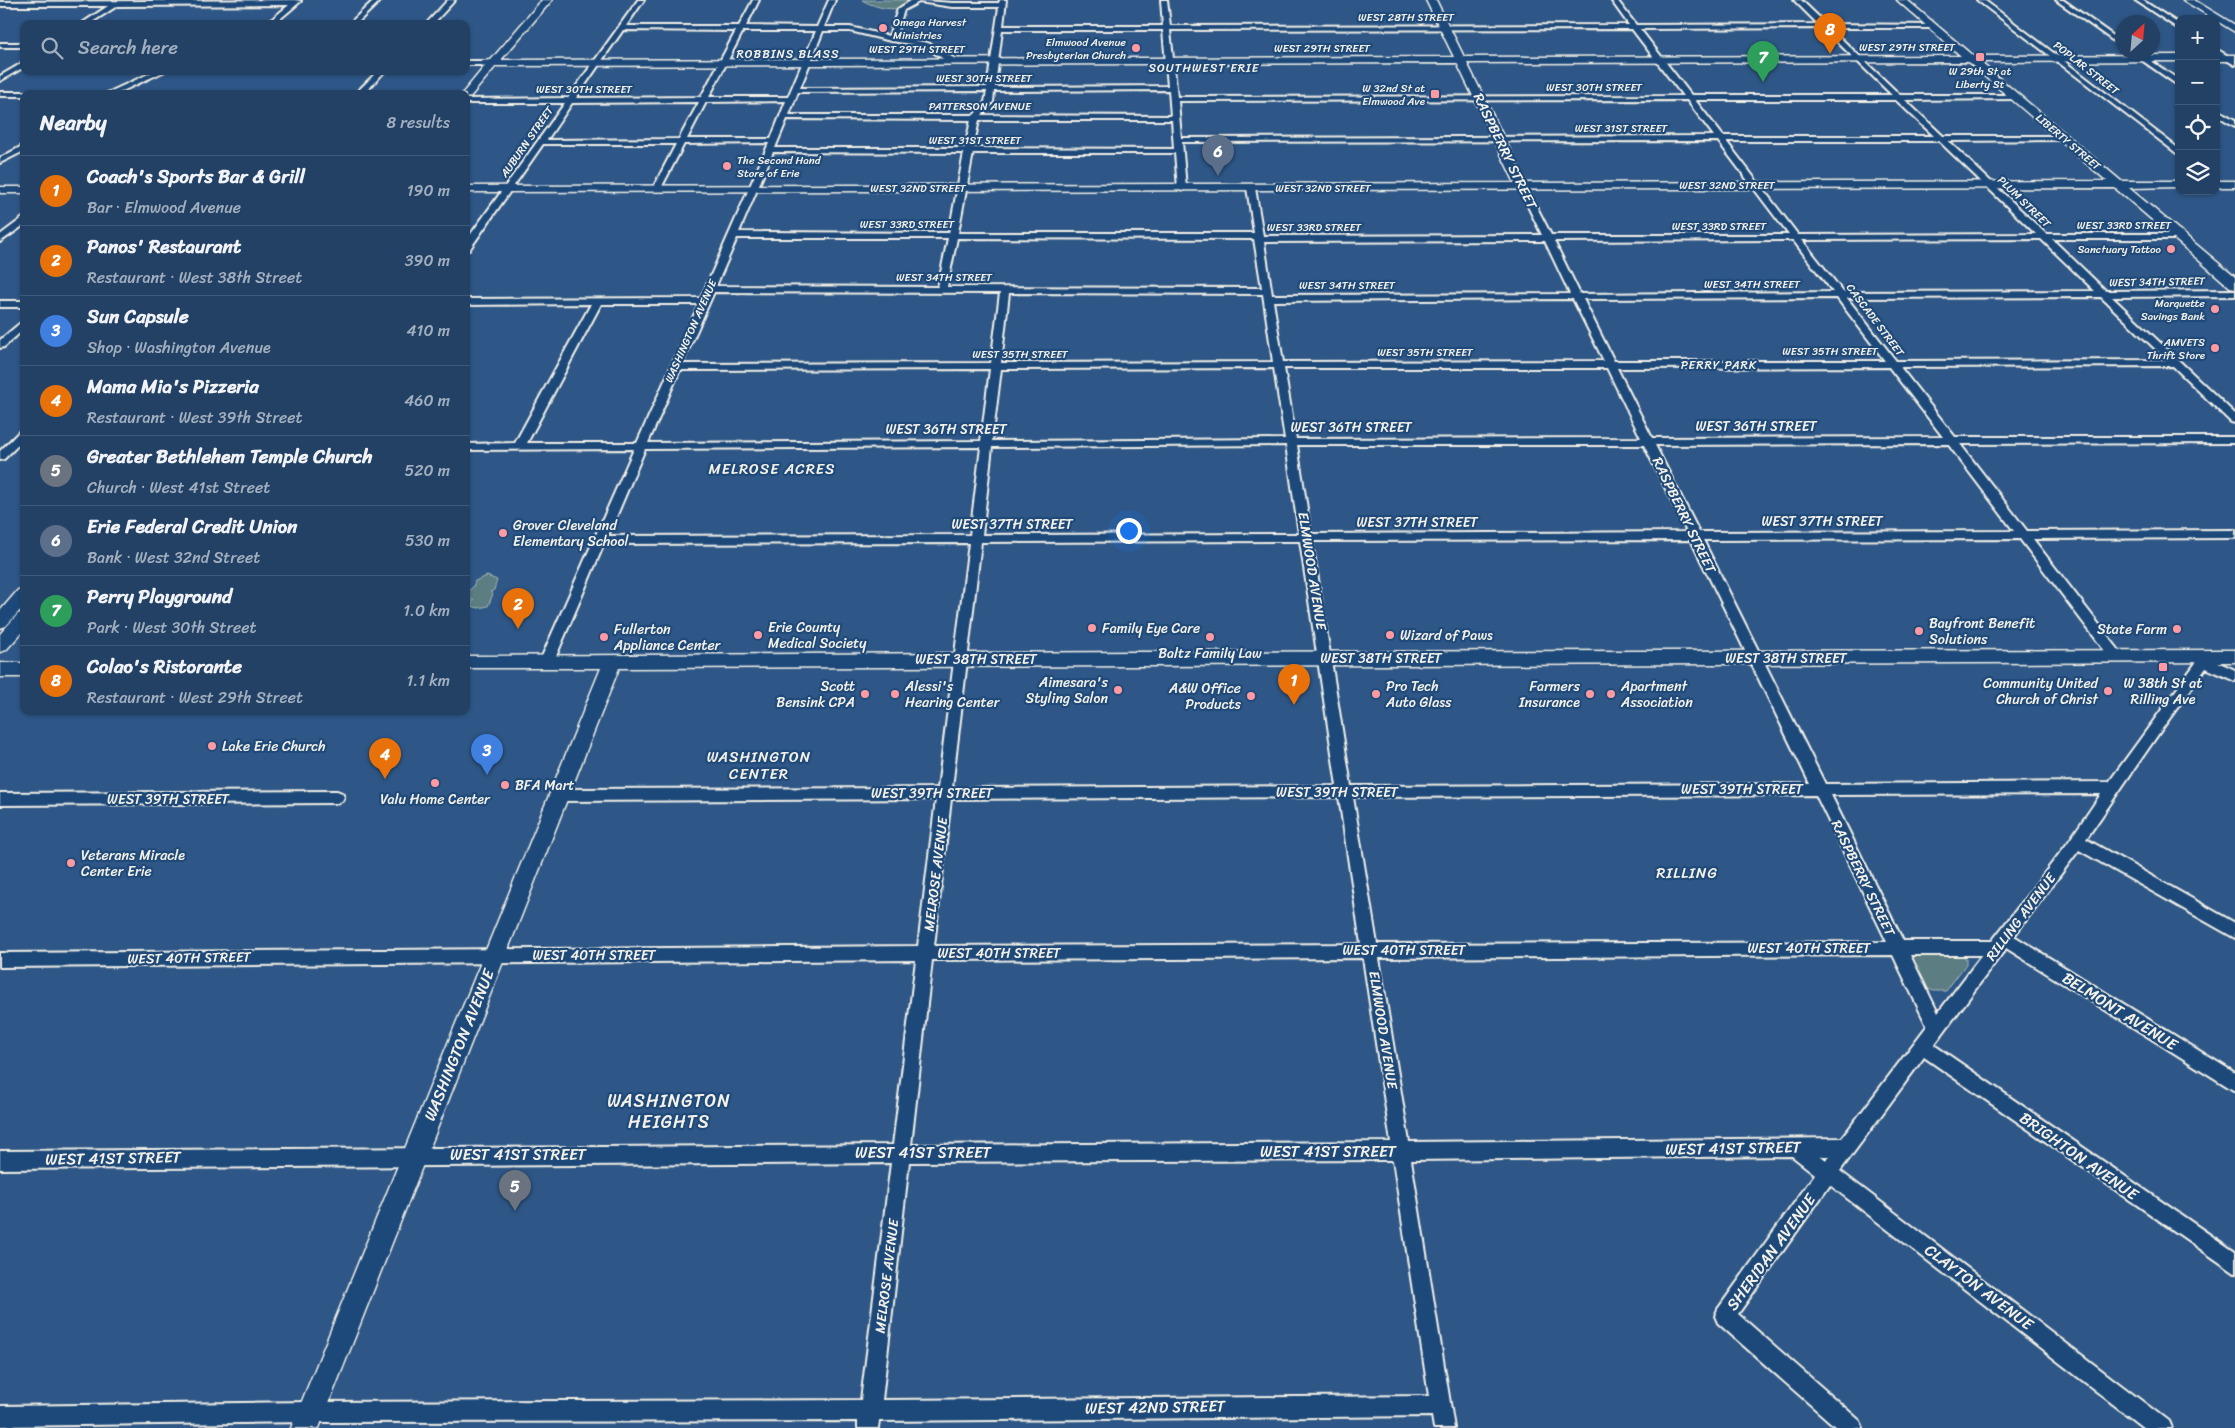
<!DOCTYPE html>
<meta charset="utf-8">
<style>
:root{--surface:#224165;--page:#2e4c6e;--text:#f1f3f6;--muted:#a2afbf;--line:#3f5a79;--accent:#d6ab8b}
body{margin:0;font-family:Sriracha,sans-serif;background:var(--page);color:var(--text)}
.controls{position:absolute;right:15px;top:15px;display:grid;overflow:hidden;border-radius:10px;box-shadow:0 1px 4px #0004}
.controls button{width:45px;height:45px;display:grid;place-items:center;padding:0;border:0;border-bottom:1px solid var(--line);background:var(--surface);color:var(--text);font:25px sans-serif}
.compass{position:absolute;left:2115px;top:15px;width:45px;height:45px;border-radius:50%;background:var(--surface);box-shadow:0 1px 4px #0004;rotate:26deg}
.you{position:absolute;left:1128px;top:530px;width:18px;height:18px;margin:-12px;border:4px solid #fff;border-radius:50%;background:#1a73e8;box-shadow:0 0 0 8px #1a73e833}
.badge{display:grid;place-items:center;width:32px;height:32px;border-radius:50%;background:var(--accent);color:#fff;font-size:16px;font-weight:700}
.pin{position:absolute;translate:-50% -41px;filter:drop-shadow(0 1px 2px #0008)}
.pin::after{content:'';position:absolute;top:26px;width:18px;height:15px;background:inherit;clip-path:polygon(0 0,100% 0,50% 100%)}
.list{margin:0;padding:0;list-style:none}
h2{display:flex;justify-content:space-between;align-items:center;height:65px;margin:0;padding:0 20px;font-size:21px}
h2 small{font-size:16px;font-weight:400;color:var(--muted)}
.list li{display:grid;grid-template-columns:32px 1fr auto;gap:15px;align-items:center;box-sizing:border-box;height:70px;padding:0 20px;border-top:1px solid var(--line)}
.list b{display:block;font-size:19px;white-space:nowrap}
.list p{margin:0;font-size:16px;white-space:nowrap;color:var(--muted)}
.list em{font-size:16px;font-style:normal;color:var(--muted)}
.icon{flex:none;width:28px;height:28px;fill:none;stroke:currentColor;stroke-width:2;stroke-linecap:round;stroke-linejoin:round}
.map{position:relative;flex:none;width:2235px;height:1428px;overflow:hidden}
.search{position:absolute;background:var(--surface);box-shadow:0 1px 4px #0004;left:20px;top:20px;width:450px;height:55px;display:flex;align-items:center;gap:12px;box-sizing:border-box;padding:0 18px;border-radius:10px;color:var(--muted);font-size:19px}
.panel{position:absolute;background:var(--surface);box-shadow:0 1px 4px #0004;left:20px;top:90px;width:450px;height:625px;border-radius:10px}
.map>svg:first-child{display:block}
.green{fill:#5b7d82;stroke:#a8b7b5}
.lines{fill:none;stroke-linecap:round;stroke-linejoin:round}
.street-casing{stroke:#f4f1e8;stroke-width:4}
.secondary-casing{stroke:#f4f1e8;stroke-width:3}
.street{fill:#1f4a7a;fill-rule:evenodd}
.secondary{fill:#1f4a7a;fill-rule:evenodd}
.poi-dot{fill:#ff9aa2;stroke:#1f4a7a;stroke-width:2}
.labels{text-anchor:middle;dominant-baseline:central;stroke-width:4.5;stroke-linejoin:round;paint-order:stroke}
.far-street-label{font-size:11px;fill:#f4f1e8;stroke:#1f4a7a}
.far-poi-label{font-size:11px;fill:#f4f1e8;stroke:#1f4a7a;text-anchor:end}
.far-neighbourhood-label{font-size:12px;letter-spacing:1px;fill:#f4f1e8;stroke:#1f4a7a}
.street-label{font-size:14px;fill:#f4f1e8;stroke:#1f4a7a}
.poi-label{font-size:14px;fill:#f4f1e8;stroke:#1f4a7a;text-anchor:start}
.neighbourhood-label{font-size:15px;letter-spacing:1px;fill:#f4f1e8;stroke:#1f4a7a}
.near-street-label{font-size:16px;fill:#f4f1e8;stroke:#1f4a7a}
.near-neighbourhood-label{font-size:18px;letter-spacing:1px;fill:#f4f1e8;stroke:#1f4a7a}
</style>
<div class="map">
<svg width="2235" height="1428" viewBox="0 0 2235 1428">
<rect width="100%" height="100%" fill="#2e5787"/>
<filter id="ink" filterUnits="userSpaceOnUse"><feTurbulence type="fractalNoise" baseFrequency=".02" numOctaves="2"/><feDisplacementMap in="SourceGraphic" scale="10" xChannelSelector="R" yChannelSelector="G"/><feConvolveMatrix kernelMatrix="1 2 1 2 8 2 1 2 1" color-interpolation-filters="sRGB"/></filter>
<g filter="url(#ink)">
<g class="green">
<path d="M862 0H913C910 2 903 7 899 8 888 11 870 5 862 0Z"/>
<path d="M487 576 497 580 494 590 490 592 493 594 488 606 479 608 471 606 474 600H466L467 592 473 587 475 581Z"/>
<path d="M1919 955H1963L1966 959V964L1946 991H1934L1926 988 1911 959 1912 956Z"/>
</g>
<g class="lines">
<defs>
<g id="street">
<path d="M295 0 301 1 274 24H266L289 5 117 6 89 24H81L108 6H0V2Z"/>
<path d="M374 0H381L356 24H349Z"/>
<path d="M448 0H455L433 24H426Z"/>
<path d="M638 0H644L626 26H739L753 0H759L746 26 817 27 829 0H835L824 27H850L889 36 898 9 912 0 952 3H999L1000 0H1006L1003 26H1163L1161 0H1167L1170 26 1629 25 1611 0H1617L1636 25 1818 24 1794 0H1801L1826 24 1934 25 1935 26 1932 28H1830L1900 95H2015L2019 97 2015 99 1905 100 1943 136H2066L2067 138 2063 140 1948 141 2046 234H2181L2182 236 2178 239H2052L2106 291 2235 290V296L2112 297 2235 414V423L2231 422 2173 366 1900 367 1955 437H2235V443L1960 444 2027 531 2235 530V538L2033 539 2121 653 2123 656 2121 659H2111L2020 539 1703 540 1825 784 2109 782 2203 653H2213L2215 656 2213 660 2235 670V681L2206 668 2159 733 2086 839 2235 923V938L2079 850 2014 936 2235 1073V1091L2006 948 1934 1045 2235 1252V1273L1924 1057 1840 1171 2168 1421 2171 1428H2144L1830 1185 1738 1314 1860 1421 1863 1428H1837L1718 1323 1715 1316 1718 1309 1815 1174 1792 1156 1411 1160 1454 1428H1434L1432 1416 879 1421 878 1428H858V1421L312 1422 0 1426V1406L312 1402 861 1400 891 1163 0 1169V1151L893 1145 916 960 0 967V953L918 946 936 799 559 801 554 799 552 795 554 791 559 789 938 788 969 543 604 544 554 661 552 664H542L540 661 634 449 466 450V444L515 443 591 304 466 305V299L701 298 769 143 684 144 661 188 657 191 653 188 676 144H543L469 250 466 251V241L565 103H466V99L568 98ZM919 2 952 7H999L987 87 800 88 823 31H850L891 41 924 46 951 64H957V60L928 43 895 37 904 10ZM1823 28 1892 95H1691L1640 29ZM1632 29 1683 96 1177 97 1170 30ZM623 30 736 31 701 97 576 98ZM1002 30H1163L1168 86 995 87ZM743 31H816L788 97H709ZM1169 90 1171 116 982 115 993 102 994 91ZM987 91 985 102 974 115H789L798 92ZM1687 100 1714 136 1181 138 1178 101ZM1695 100H1896L1934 136H1723ZM786 101 771 139H687L706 102ZM699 102 679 139 547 140 572 103ZM787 119 971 120 965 148H775ZM979 120H1172L1174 149 973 148ZM1718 141 1789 235H1551L1526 186 1522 183 1518 186 1542 235 1263 236 1255 188 1251 185 1247 188 1254 233H958L973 153H1175L1178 188 1182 191 1186 188 1182 142ZM1726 141H1939L2036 234 1798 235ZM773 152 964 153 949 233 739 232ZM737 238H948L938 287 716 286ZM957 238 1254 239 1262 288 947 287ZM2041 239 2095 291 1843 292 1802 240ZM1793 240 1833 292 1580 294 1554 241ZM1545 241 1570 294 1272 295 1264 242ZM714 292 1000 293 991 363 682 364ZM1009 293 1263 294 1273 362 1001 363ZM2101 297 2167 360 1896 361 1847 298ZM1837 298 1885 361H1614L1583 299ZM1573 299 1604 361 1283 362 1273 301ZM601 304H699L637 443H527ZM1889 367 1943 437 1652 438 1617 368ZM1274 368 1285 439 992 441 1001 369ZM1284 368H1607L1641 438 1296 439ZM990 369 981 441 648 443 680 370ZM1948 444 2014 531 1699 532 1655 445ZM1286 445 1299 534 982 535 992 447ZM1297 445H1644L1687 532 1311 534ZM981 447 970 535 608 536 645 449ZM1691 540 1810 784 1351 786 1312 541ZM1300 541 1337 786 952 788 981 542ZM2101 794 2067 844 1992 941H1903L1831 795ZM1816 795 1887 942 1377 944 1353 797ZM1339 797 1361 944 934 946 951 799ZM1893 955 1927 1026 1842 1138 1409 1142 1379 958ZM1910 955H1982L1938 1013ZM1363 958 1391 1142 911 1145 932 960ZM1821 1156H1829L1826 1160ZM1385 1160H1393L1429 1396 882 1400 909 1162Z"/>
<path d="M1977 0H1984L2179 149V155Z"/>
<path d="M2056 0H2063L2122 42V47Z"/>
<path d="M2135 0H2142L2179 24V29Z"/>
<rect x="0" y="43" width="24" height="4"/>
<path d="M2216 49 2235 60V65L2216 54Z"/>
<path d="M2130 52H2138L2179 80V86Z"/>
<path d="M466 61H483L487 63 483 65H466Z"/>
<path d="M24 62V67L0 81V76Z"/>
<path d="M155 71H165L116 94H105Z"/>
<path d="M378 71H385L364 94H355Z"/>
<path d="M0 92H24L28 94H24V96H0Z"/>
<path d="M2216 109 2235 120V126L2216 115Z"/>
<path d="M24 145V151L0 163V158Z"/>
<path d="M24 217V225L0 242V235Z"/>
<rect x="0" y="301" width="24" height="6"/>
<path d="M24 320V329L4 347 0 348V340Z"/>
<path d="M24 430V439L4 459 0 460V451L20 431Z"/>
<path d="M337 791 342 793 344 797 342 801 337 803 0 805V793Z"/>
</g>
<g id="secondary">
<path d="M542 0H552L501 60 1454 57 1426 0H1436L1464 57 1961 56 1897 0H1907L1973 56 2179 55V61L1980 62 2121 181H2179V187L2129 188 2235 277V288L2230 287 2115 188 466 192V186L1515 183 1457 63 496 66 470 97 466 98V94H462L485 66 480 65V61L491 60ZM1968 62 2107 181 1526 183 1467 63Z"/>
<path d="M2183 0H2194L2235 25V32Z"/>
<rect x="2216" y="55" width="19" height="6"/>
<rect x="2216" y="181" width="19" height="6"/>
<rect x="0" y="187" width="24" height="6"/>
<path d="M24 588V606L6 626 0 628V611L18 590Z"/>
<path d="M24 612V630L6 650 0 652V634L18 614Z"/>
<path d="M2235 650V662L619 668 319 1428H291L601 668H466V656L1140 652Z"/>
<rect x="0" y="663" width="24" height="14"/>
</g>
</defs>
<use href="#street" class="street-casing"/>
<use href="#secondary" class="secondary-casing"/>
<use href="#street" class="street"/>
<use href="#secondary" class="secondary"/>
</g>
</g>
<g class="poi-dot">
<circle cx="883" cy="28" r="5"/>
<circle cx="1136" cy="48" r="5"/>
<rect x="1975" y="52" width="10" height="10" rx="2.5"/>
<rect x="1430" y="89" width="10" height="10" rx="2.5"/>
<circle cx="727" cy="166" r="5"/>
<circle cx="2171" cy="249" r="5"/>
<circle cx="2215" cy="309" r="5"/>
<circle cx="2215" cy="348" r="5"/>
<circle cx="503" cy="533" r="5"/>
<circle cx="1092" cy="628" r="5"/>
<circle cx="2177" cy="629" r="5"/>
<circle cx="1919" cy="631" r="5"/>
<circle cx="758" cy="635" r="5"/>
<circle cx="1390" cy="635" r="5"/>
<circle cx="604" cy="637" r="5"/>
<circle cx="1210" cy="637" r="5"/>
<rect x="2158" y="662" width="10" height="10" rx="2.5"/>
<circle cx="1118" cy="690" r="5"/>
<circle cx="2108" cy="691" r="5"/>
<circle cx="865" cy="694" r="5"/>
<circle cx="895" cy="694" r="5"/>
<circle cx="1376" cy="694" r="5"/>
<circle cx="1590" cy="694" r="5"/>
<circle cx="1611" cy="694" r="5"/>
<circle cx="1251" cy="696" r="5"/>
<circle cx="212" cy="746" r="5"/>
<circle cx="435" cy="783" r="5"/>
<circle cx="505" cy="785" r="5"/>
<circle cx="71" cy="863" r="5"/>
</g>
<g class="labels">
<g class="far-street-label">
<text x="1406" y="17">WEST 28TH STREET</text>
<text x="1907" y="47">WEST 29TH STREET</text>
<text x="1322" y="48">WEST 29TH STREET</text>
<text x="917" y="49">WEST 29TH STREET</text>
<text transform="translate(2086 68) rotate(38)">POPLAR STREET</text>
<text x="984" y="78">WEST 30TH STREET</text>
<text x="1594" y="87">WEST 30TH STREET</text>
<text x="584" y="89">WEST 30TH STREET</text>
<text x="980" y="106">PATTERSON AVENUE</text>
<text x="1621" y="128">WEST 31ST STREET</text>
<text x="975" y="140">WEST 31ST STREET</text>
<text transform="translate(527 142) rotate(-55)">AUBURN STREET</text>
<text transform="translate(2068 142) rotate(40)">LIBERTY STREET</text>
<text x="1727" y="185">WEST 32ND STREET</text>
<text x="918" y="188">WEST 32ND STREET</text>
<text x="1323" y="188">WEST 32ND STREET</text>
<text transform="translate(2024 202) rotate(44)">PLUM STREET</text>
<text x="907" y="224">WEST 33RD STREET</text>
<text x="2124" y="225">WEST 33RD STREET</text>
<text x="1719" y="226">WEST 33RD STREET</text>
<text x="1314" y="227">WEST 33RD STREET</text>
<text x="944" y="277">WEST 34TH STREET</text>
<text transform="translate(2157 282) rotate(-1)">WEST 34TH STREET</text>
<text x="1752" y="284">WEST 34TH STREET</text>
<text x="1347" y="285">WEST 34TH STREET</text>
<text transform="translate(1875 320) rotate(53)">CASCADE STREET</text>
<text transform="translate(691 331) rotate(-66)">WASHINGTON AVENUE</text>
<text x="1830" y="351">WEST 35TH STREET</text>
<text x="1425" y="352">WEST 35TH STREET</text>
<text x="1020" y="354">WEST 35TH STREET</text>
</g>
<g class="far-poi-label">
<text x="893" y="22" text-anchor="start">Omega Harvest<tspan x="893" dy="13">Ministries</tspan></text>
<text x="1126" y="42">Elmwood Avenue<tspan x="1126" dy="13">Presbyterian Church</tspan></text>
<text x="1980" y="71" text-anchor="middle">W 29th St at<tspan x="1980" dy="13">Liberty St</tspan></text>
<text x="1425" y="88">W 32nd St at<tspan x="1425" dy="13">Elmwood Ave</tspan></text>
<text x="737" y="160" text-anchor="start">The Second Hand<tspan x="737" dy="13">Store of Erie</tspan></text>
<text x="2161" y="249">Sanctuary Tattoo</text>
<text x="2205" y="303">Marquette<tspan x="2205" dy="13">Savings Bank</tspan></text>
<text x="2205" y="342">AMVETS<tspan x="2205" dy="13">Thrift Store</tspan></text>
</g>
<g class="far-neighbourhood-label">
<text x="788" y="54">ROBBINS BLASS</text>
<text x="1204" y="68">SOUTHWEST ERIE</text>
<text x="1719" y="365">PERRY PARK</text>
</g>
<g class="street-label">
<text transform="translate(1505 151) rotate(64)">RASPBERRY STREET</text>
<text x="1756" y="426">WEST 36TH STREET</text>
<text x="1351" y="427">WEST 36TH STREET</text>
<text x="946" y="429">WEST 36TH STREET</text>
<text transform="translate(1684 515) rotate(64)">RASPBERRY STREET</text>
<text x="1822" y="521">WEST 37TH STREET</text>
<text x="1417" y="522">WEST 37TH STREET</text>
<text x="1012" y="524">WEST 37TH STREET</text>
<text transform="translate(1312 571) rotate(81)">ELMWOOD AVENUE</text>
<text x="1381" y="658">WEST 38TH STREET</text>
<text x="1786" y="658">WEST 38TH STREET</text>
<text x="976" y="659">WEST 38TH STREET</text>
<text x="1742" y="789">WEST 39TH STREET</text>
<text x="1337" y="792">WEST 39TH STREET</text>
<text x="932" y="793">WEST 39TH STREET</text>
<text x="168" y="799">WEST 39TH STREET</text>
<text transform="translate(936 874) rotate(-83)">MELROSE AVENUE</text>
<text transform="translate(1863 878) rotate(64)">RASPBERRY STREET</text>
<text transform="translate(2021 917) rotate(-53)">RILLING AVENUE</text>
<text x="1809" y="948">WEST 40TH STREET</text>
<text x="1404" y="950">WEST 40TH STREET</text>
<text x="999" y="953">WEST 40TH STREET</text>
<text x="594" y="955">WEST 40TH STREET</text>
<text transform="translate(189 958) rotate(-1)">WEST 40TH STREET</text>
<text transform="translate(1383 1030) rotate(81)">ELMWOOD AVENUE</text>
<text transform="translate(887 1276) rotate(-83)">MELROSE AVENUE</text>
</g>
<g class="poi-label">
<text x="513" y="525">Grover Cleveland<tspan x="513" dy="16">Elementary School</tspan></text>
<text x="1929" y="623">Bayfront Benefit<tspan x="1929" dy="16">Solutions</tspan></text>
<text x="768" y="627">Erie County<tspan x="768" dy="16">Medical Society</tspan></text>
<text x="1102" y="628">Family Eye Care</text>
<text x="614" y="629">Fullerton<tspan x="614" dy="16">Appliance Center</tspan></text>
<text x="2167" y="629" text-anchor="end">State Farm</text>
<text x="1400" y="635">Wizard of Paws</text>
<text x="1210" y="653" text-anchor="middle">Baltz Family Law</text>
<text x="1108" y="682" text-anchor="end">Aimesara's<tspan x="1108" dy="16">Styling Salon</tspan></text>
<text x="2098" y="683" text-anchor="end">Community United<tspan x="2098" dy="16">Church of Christ</tspan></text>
<text x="2163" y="683" text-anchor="middle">W 38th St at<tspan x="2163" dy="16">Rilling Ave</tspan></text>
<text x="855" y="686" text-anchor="end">Scott<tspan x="855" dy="16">Bensink CPA</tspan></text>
<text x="905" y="686">Alessi's<tspan x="905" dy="16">Hearing Center</tspan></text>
<text x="1386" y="686">Pro Tech<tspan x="1386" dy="16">Auto Glass</tspan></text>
<text x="1580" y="686" text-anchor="end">Farmers<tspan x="1580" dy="16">Insurance</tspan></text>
<text x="1621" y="686">Apartment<tspan x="1621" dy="16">Association</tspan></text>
<text x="1241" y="688" text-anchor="end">A&amp;W Office<tspan x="1241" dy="16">Products</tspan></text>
<text x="222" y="746">Lake Erie Church</text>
<text x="515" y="785">BFA Mart</text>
<text x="435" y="799" text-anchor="middle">Valu Home Center</text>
<text x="81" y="855">Veterans Miracle<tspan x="81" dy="16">Center Erie</tspan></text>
</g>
<g class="neighbourhood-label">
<text x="772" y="469">MELROSE ACRES</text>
<text x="759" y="757">WASHINGTON<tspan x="759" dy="17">CENTER</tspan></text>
<text x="1687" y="873">RILLING</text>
</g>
<g class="near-street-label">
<text transform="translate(2120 1011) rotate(32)">BELMONT AVENUE</text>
<text transform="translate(459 1045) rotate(-68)">WASHINGTON AVENUE</text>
<text transform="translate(1733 1148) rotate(-1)">WEST 41ST STREET</text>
<text x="1328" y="1151">WEST 41ST STREET</text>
<text x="923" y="1152">WEST 41ST STREET</text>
<text x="518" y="1154">WEST 41ST STREET</text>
<text transform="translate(2079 1156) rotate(35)">BRIGHTON AVENUE</text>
<text transform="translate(113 1158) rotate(-1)">WEST 41ST STREET</text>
<text transform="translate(1771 1252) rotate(-54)">SHERIDAN AVENUE</text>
<text transform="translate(1979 1287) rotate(37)">CLAYTON AVENUE</text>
<text transform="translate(1155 1407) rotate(-1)">WEST 42ND STREET</text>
</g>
<g class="near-neighbourhood-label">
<text x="669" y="1101">WASHINGTON<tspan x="669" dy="21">HEIGHTS</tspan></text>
</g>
</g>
</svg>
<div class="controls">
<button>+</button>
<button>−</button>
<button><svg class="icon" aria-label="locate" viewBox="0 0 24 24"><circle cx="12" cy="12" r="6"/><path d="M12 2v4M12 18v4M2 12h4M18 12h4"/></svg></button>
<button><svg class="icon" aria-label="layers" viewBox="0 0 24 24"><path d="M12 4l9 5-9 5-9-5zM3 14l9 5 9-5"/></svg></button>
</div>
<svg class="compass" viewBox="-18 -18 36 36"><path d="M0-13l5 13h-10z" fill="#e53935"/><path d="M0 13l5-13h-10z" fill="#a2afbf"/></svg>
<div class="you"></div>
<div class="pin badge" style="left:1294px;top:705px;background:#e8710a">1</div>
<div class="pin badge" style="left:518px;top:629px;background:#e8710a">2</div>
<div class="pin badge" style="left:487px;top:775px;background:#3f7fe0">3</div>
<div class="pin badge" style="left:385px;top:779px;background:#e8710a">4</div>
<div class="pin badge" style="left:515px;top:1211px;background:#6b7280">5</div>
<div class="pin badge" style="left:1218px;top:176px;background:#5c6f8a">6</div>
<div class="pin badge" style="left:1763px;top:82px;background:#2e9e5b">7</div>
<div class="pin badge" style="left:1830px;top:54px;background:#e8710a">8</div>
<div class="search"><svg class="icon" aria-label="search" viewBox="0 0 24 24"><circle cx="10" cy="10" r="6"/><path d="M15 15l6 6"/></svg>Search here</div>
<section class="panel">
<h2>Nearby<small>8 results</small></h2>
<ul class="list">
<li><span class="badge" style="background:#e8710a">1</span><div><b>Coach's Sports Bar &amp; Grill</b><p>Bar · Elmwood Avenue</p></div><em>190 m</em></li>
<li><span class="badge" style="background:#e8710a">2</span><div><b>Panos' Restaurant</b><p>Restaurant · West 38th Street</p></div><em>390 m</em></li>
<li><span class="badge" style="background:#3f7fe0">3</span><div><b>Sun Capsule</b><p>Shop · Washington Avenue</p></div><em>410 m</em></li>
<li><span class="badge" style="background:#e8710a">4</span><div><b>Mama Mia's Pizzeria</b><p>Restaurant · West 39th Street</p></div><em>460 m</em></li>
<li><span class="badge" style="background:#6b7280">5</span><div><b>Greater Bethlehem Temple Church</b><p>Church · West 41st Street</p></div><em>520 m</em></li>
<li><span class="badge" style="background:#5c6f8a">6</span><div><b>Erie Federal Credit Union</b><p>Bank · West 32nd Street</p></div><em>530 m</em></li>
<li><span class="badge" style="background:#2e9e5b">7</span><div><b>Perry Playground</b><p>Park · West 30th Street</p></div><em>1.0 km</em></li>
<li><span class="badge" style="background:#e8710a">8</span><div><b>Colao's Ristorante</b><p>Restaurant · West 29th Street</p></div><em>1.1 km</em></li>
</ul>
</section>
</div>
